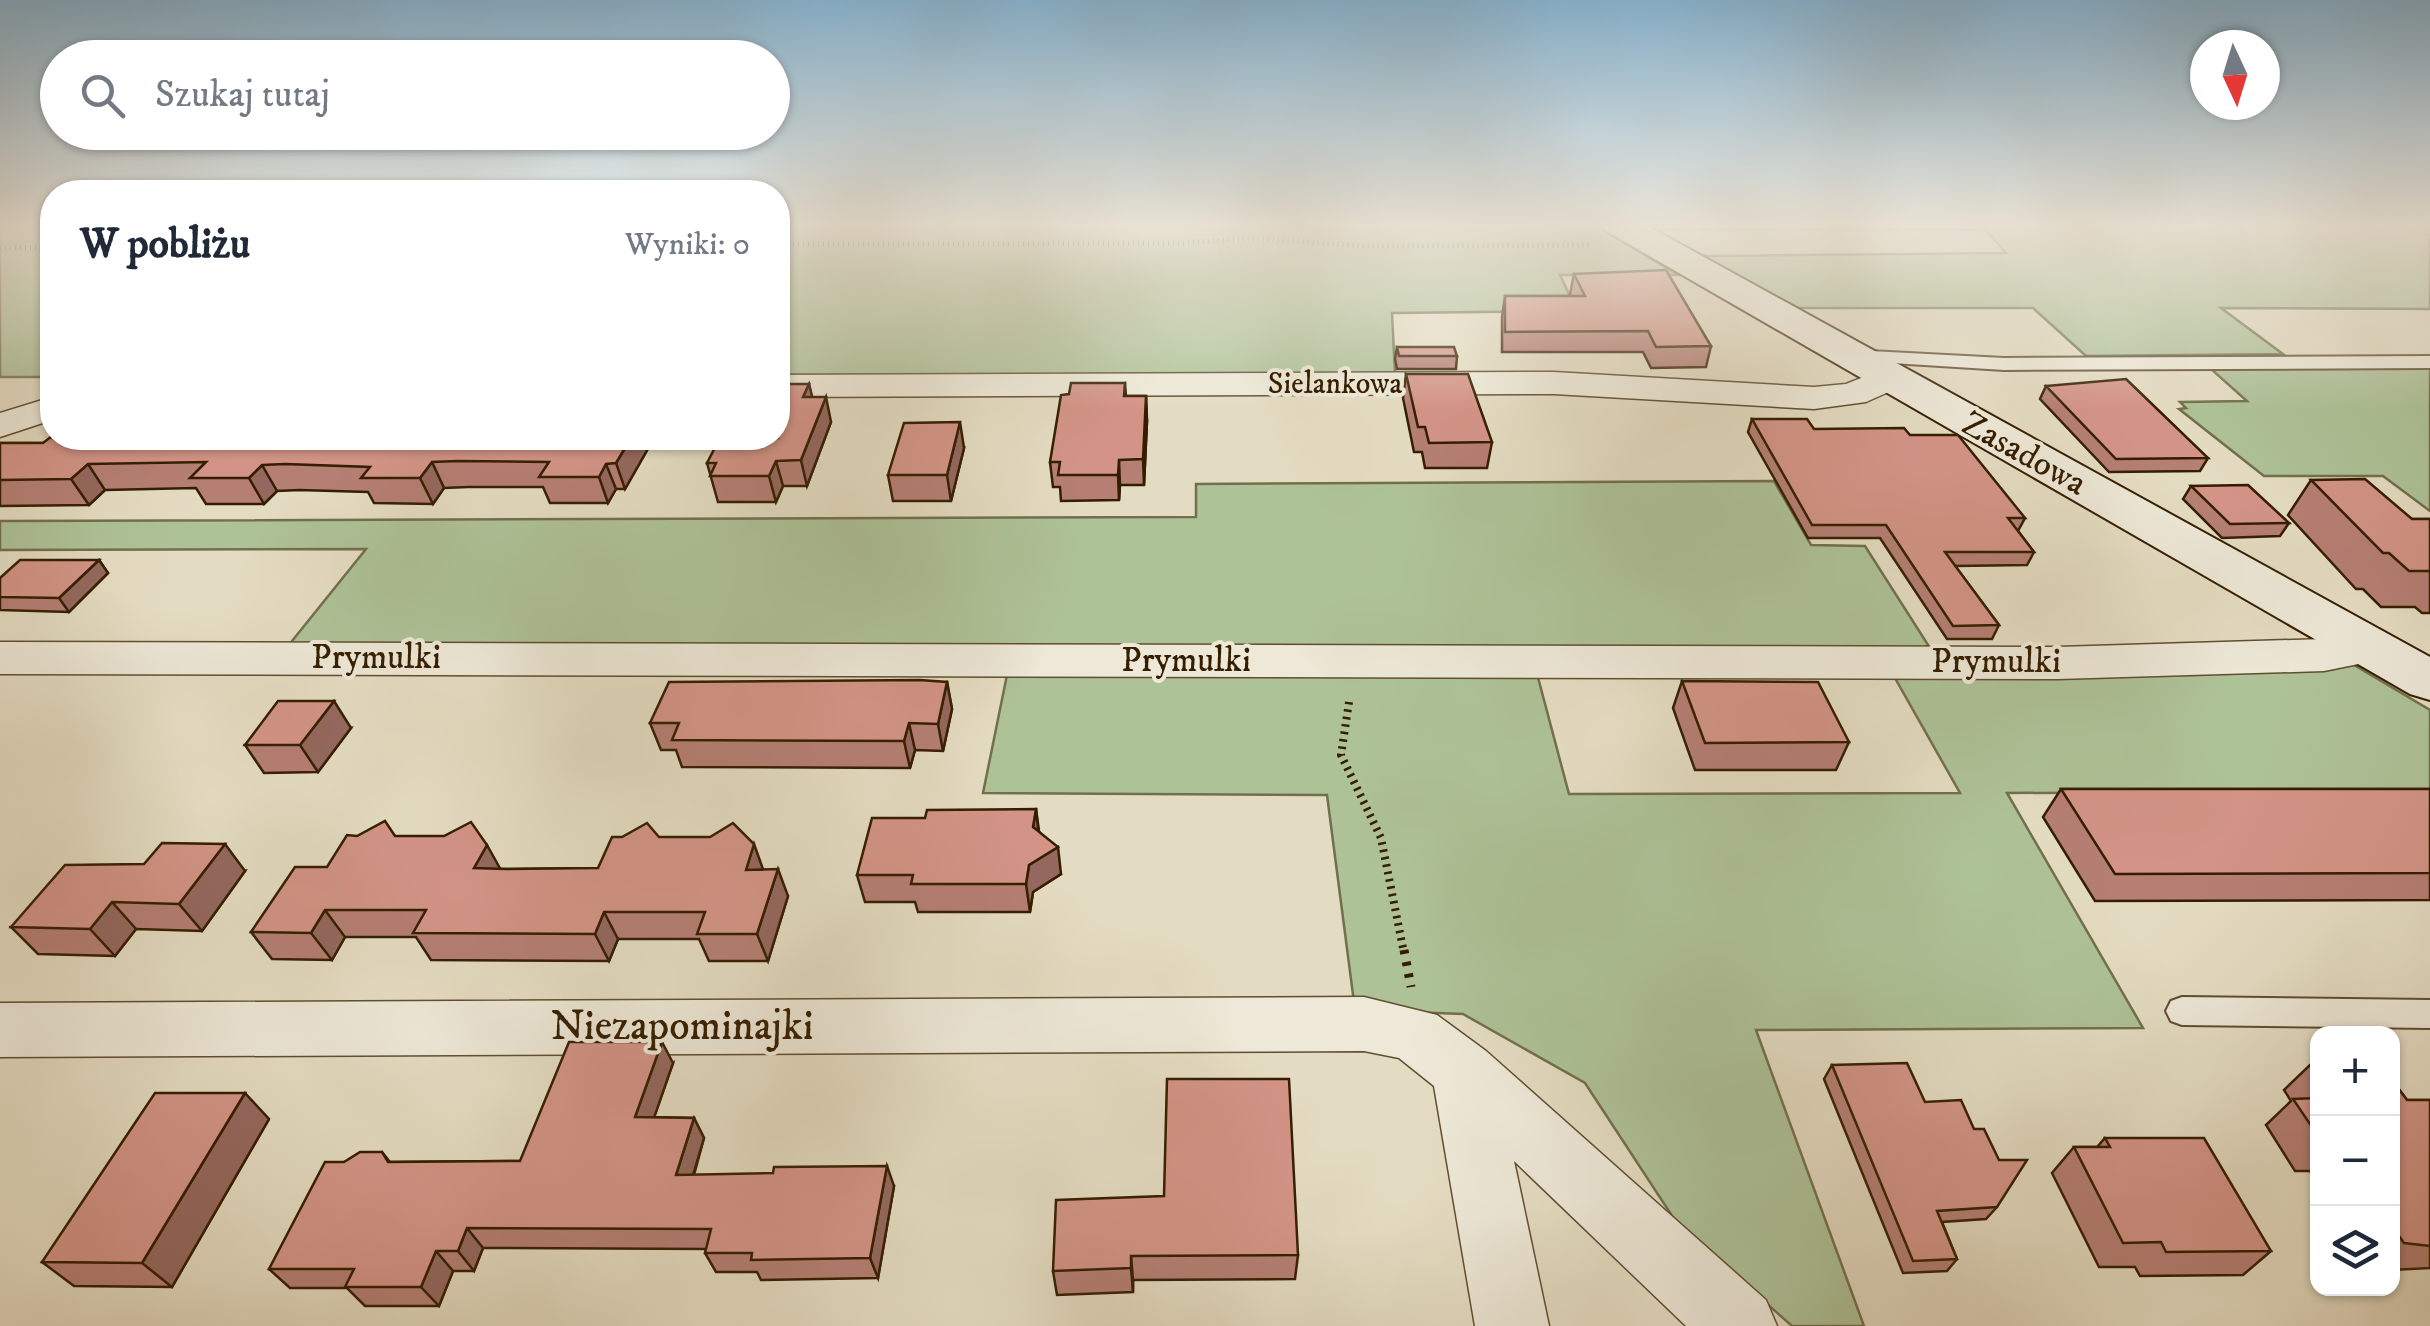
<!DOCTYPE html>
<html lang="pl">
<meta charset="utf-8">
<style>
:root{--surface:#fff;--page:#f2f2f3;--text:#1f2937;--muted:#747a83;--line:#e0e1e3}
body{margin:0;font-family:"IM FELL DW Pica",serif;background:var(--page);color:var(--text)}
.controls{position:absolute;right:30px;bottom:30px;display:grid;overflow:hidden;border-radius:20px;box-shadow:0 2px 8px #0004}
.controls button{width:90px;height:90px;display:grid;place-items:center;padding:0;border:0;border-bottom:2px solid var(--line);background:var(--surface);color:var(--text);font:50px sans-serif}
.compass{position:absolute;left:2190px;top:30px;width:90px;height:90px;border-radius:50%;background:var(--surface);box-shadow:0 2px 8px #0004;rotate:176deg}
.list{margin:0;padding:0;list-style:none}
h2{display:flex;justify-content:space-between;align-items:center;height:130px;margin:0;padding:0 40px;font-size:42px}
h2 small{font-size:32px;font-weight:400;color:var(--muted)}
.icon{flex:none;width:55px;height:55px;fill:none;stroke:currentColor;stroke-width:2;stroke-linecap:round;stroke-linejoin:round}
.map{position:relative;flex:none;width:2430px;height:1326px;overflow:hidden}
.search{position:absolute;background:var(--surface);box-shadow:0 2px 8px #0004;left:40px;top:40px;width:750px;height:110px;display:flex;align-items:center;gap:25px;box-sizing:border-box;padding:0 35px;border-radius:55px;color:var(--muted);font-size:38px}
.panel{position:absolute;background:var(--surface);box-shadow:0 2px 8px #0004;left:40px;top:180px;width:750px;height:270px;border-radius:40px}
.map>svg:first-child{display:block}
.green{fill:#aec298;stroke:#72704c;stroke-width:2.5}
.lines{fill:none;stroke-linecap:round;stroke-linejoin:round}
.lane-casing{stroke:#614e30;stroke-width:4}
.street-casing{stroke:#614e30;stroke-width:3}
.secondary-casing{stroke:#351e00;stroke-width:4}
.path-far2{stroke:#351e00;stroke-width:5;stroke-dasharray:1 4;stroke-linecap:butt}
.path-far1{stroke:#351e00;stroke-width:8;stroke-dasharray:2.5 5;stroke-linecap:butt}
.path{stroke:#351e00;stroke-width:9;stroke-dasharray:4 8;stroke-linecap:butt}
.lane{fill:#ede8d7;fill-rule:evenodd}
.street{fill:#ede8d7;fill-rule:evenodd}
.secondary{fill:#ede8d7;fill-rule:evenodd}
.wall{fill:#b57f74;stroke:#351e00;stroke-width:2.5}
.shaded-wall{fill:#94685e;stroke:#351e00;stroke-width:2.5}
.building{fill:#d39487;stroke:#351e00;stroke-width:2.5}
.labels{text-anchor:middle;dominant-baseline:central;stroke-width:8;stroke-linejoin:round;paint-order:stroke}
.far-street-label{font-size:30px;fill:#351e00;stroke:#ede8d7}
.street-label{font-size:35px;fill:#351e00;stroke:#ede8d7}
.near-street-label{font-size:42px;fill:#351e00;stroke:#ede8d7}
</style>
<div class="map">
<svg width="2430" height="1326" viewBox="0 0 2430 1326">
<rect width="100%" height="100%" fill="#e4dcc2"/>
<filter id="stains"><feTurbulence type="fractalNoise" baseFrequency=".002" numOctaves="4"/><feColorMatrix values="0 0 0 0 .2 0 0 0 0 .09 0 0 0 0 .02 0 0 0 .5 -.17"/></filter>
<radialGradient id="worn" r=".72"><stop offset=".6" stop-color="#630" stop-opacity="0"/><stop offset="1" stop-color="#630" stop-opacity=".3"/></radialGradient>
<g class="green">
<rect x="0" y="224" width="52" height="153"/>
<path d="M778 224H1593L1678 275H1560L1577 311 1392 313 1395 374 778 375Z"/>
<path d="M1645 224H2430V309L2221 308 2283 354 2086 356 2033 308H1791L1701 256 2006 253 1986 230H1656Z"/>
<path d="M2430 368V511L2383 476H2264L2179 409 2186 408 2180 402 2247 401 2211 369Z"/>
<path d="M1774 481 1811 545 1865 546 1930 648 288 646 366 549 0 550V521L1196 517V484Z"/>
<path d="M2354 665 2430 710V791L2007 793 2143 1028 1756 1030 1864 1326H1792L1678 1225 1585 1083 1463 1014 1355 1010 1327 795 983 793 1008 670H1536L1569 794 1960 793 1891 671Z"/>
</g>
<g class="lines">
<defs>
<g id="lane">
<path d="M1851 350 2004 358 2430 356V368L2004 370 1844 360 1842 356Z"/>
<path d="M2182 997 2430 1000V1028L2182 1025 2171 1021 2166 1011 2171 1001Z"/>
</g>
<g id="street">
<path d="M1889 367 1902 370 1907 378 1902 386 1866 402 1814 409 1554 394 778 397V375L1554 372 1814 387 1846 384Z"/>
<path d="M52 397V420L0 437V413Z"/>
<path d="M2371 632 2388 636 2394 647 2388 658 2324 671 2058 679 0 674V642L2058 647 2324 639Z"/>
<path d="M1364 997 1437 1015 1486 1051 1766 1300 1777 1326H1686L1514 1161 1549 1326H1475L1434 1086 1399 1058 1364 1051 0 1057V1003Z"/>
</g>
<path id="secondary" d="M1601 224H1644L2430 657V700L2410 694 1606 231Z"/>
</defs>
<use href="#lane" class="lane-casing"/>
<use href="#street" class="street-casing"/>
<use href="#secondary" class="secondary-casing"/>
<g class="path-far2">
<path d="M778 244 1183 243 1251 238 1365 246 1589 245"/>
<path d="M0 248 52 247"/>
</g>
<path class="path-far1" d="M1349 702 1341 755 1381 838 1404 953"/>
<path class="path" d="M1404 950 1411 987"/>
<use href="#lane" class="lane"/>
<use href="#street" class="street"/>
<use href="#secondary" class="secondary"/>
</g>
<g class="wall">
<path d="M1574 274 1711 346 1706 367 1651 368 1643 352H1502V317L1505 296H1571L1570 294Z"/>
<path d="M1397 347 1457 356 1456 369H1397L1395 359Z"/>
<path d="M1406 374 1492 442 1487 468H1425L1422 452H1414L1403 398Z"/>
<path d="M1125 383 1126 396H1146L1147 421 1144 485H1120L1119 500 1061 501 1060 487H1053L1050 462 1069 394Z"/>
<path d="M809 384 812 397 831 422 807 486H783L776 502H718L707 463Z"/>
<path d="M2046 386 2208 458 2200 471 2109 472 2040 399Z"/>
<path d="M1752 419 1814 429 1910 435 2025 518 2018 531 2034 552 2027 565 1955 566 1999 625 1992 639H1947L1880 538H1808L1748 432Z"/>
<path d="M52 438H654L625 489H616L608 503H550L543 487H468L444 488 433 504 374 503 368 492 299 490 277 491 264 504H206L196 488 105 490 89 505 0 506V443H43Z"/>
<path d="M964 448 951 501H893L888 475Z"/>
<path d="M2311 480 2412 519H2430V613H2422L2415 607H2381L2363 589H2356L2288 515Z"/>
<path d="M2191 486 2289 523 2280 536 2222 538 2183 499Z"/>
<path d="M99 560 108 573 69 612 0 610V578Z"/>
<path d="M1682 681 1849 742 1836 770H1695L1673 708Z"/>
<path d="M947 682 952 709 943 751 915 750 910 768 682 767 676 750H661L650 723Z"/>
<path d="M351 728 318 772 264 773 245 745Z"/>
<path d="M2061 789H2430V900L2095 901 2043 817Z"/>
<path d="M1036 809 1039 831 1061 874 1033 892 1030 912H918L915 902H865L857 875 925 818Z"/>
<path d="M395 836 501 869 598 868 659 837 763 869 788 896 768 961H709L699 939H618L609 961 431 960 416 937H345L332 960 272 959 251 932 327 867Z"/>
<path d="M245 871 202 931 136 929 115 956 38 954 11 927Z"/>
<path d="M673 1063 654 1117 694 1118 704 1138 694 1175 894 1186 878 1278 761 1280 757 1272H716L705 1253 706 1249 483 1248 474 1271H453L439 1306H365L347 1288H290L269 1269 344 1162 382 1152 390 1162 520 1161Z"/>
<path d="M2311 1064H2318V1183L2310 1171H2295L2266 1125 2291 1101 2284 1090Z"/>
<path d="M1832 1065 1925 1102 1997 1207 1986 1219 1942 1222 1957 1259 1947 1271 1903 1273 1824 1079Z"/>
<path d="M2392 1080 2407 1100H2430V1268L2392 1270Z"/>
<path d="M269 1119 172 1287 74 1286 42 1262Z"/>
<path d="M2105 1138 2271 1251 2243 1275 2140 1276 2135 1267H2099L2052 1173 2074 1147H2097Z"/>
<path d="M1164 1196 1298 1255 1295 1279 1133 1280V1292L1057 1295 1053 1271Z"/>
</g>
<g class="shaded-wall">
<path d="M809 384 815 409 803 397Z"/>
<path d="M1146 396 1147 421 1144 485 1143 459Z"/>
<path d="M826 397 831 422 807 486 801 460Z"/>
<path d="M960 422 964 448 951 501 947 475Z"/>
<path d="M631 438H654L625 489 616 463Z"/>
<path d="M1119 460 1120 485 1119 500 1118 475Z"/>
<path d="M776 461 783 486 776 502 769 476Z"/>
<path d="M432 462 444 488 433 504 420 478Z"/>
<path d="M88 464 105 490 89 505 71 479Z"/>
<path d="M606 464 616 489 608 503 599 477Z"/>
<path d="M262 465 277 491 264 504 249 478Z"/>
<path d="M99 560 108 573 69 612 59 598Z"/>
<path d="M947 682 952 709 943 751 938 724Z"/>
<path d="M334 701 351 728 318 772 300 745Z"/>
<path d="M909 723 915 750 910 768 904 741Z"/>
<path d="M1036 809 1039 837 1033 827Z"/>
<path d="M225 844 245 871 202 931 179 904Z"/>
<path d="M754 844 764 872 746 870Z"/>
<path d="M487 845 502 872 474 868Z"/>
<path d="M1058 847 1061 874 1033 892 1030 912 1026 884 1029 865Z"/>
<path d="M778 869 788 896 768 961 757 934Z"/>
<path d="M112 902 136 929 115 956 90 929Z"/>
<path d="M325 910 345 937 332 960 311 933Z"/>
<path d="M604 912 618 939 609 961 595 934Z"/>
<path d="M662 1042 673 1063 647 1138 635 1117Z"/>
<path d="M245 1093 269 1119 172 1287 142 1263Z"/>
<path d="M694 1118 704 1138 687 1195 676 1175Z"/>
<path d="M887 1166 894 1186 878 1278 870 1258Z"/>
<path d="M467 1228 483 1248 474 1271 458 1251Z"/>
<path d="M436 1251 453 1271 439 1306 421 1287Z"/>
<path d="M1131 1256 1133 1280V1292L1131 1268Z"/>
</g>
<g class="building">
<path d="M1666 270 1711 346 1656 347 1648 331 1505 332V296H1585L1574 274Z"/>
<path d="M1397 347H1454L1457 356H1399Z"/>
<path d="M1406 374H1468L1492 442 1429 443 1425 427H1418Z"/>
<path d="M2126 379 2208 458 2116 459 2046 386Z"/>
<path d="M1071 383H1125L1124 396H1146L1143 459 1119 460 1118 475H1058L1060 462H1050L1061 395 1069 394Z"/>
<path d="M778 384H809L803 397H826L801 460 776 461 769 476H710L716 463H707L720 438H778Z"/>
<path d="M1752 419H1807L1814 429 1904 428 1910 435H1958L2025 518H2008L2034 552H1945L1999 625 1953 626 1886 525H1812Z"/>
<path d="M960 422 947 475H888L904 423Z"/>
<path d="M52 436V438H631L616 463 606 464 599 477H539L549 462 457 461 432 462 420 478H361L370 467 285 464 262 465 249 478H190L206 462 88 464 71 479 0 480V443H43Z"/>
<path d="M2365 479 2412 519H2430V571H2409L2389 553H2383L2311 480Z"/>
<path d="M2248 485 2289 523 2230 524 2191 486Z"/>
<path d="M20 560H99L59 598 0 597V578Z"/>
<path d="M920 680 947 682 938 724 909 723 904 741 672 740 679 723H650L669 682Z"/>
<path d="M1682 681 1818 682 1849 742 1705 743Z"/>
<path d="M278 701H334L300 745H245Z"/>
<path d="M2061 789H2430V873L2115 874Z"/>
<path d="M1036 809 1033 827 1058 847 1029 865 1026 884H911L913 875H857L872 818H925L927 810Z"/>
<path d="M385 821 395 836H444L471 822 487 845 474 868 506 869 598 868 612 837H622L647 823 659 837H710L733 823 754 844 746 870 778 869 757 934H697L705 912H604L595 934 413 933 426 910H325L311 933 251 932 295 867H327L347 835 357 836Z"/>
<path d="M162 843 225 844 179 904 112 902 90 929 11 927 65 865 144 864Z"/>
<path d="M569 1042H662L635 1117 694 1118 676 1175 773 1173 774 1167 887 1166 870 1258 751 1260 752 1253H705L711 1229 467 1228 458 1251H436L421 1287H345L354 1269H269L325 1162H344L360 1152H382L388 1162 520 1161Z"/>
<path d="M1907 1063 1925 1102 1961 1100 1974 1129H1984L1999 1160H2027L1997 1207 1937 1211 1957 1259 1913 1261 1832 1065Z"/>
<path d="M1167 1079H1289L1298 1255 1131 1256V1268L1053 1271 1056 1200 1164 1196Z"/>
<path d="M2392 1080 2407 1100H2430V1246L2404 1243 2392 1226Z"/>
<path d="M155 1093H245L142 1263 42 1262Z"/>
<path d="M2318 1098V1136L2293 1099Z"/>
<path d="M2105 1138H2204L2271 1251 2166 1252 2161 1242 2123 1243 2074 1147H2110Z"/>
</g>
<linearGradient id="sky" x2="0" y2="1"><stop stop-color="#87b6d5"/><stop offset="0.55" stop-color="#f3efe4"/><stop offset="1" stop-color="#f3efe4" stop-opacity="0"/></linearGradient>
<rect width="2430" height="410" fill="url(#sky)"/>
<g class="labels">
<g class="far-street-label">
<text x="1335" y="384">Sielankowa</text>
</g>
<g class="street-label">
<text transform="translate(2024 454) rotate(29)">Zasadowa</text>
<text x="376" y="658">Prymulki</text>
<text x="1186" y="661">Prymulki</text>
<text x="1996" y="662">Prymulki</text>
</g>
<g class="near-street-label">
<text x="682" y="1027">Niezapominajki</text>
</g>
</g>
<rect width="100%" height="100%" filter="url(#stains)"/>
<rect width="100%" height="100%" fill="url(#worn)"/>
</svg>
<div class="controls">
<button>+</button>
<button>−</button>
<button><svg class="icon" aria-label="layers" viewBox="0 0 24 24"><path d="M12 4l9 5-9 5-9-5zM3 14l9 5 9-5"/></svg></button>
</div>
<svg class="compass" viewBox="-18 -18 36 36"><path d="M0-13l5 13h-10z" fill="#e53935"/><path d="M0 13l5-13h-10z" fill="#747a83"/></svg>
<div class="search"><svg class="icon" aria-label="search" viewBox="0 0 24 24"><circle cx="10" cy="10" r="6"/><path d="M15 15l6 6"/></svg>Szukaj tutaj</div>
<section class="panel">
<h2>W pobliżu<small>Wyniki: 0</small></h2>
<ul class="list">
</ul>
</section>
</div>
